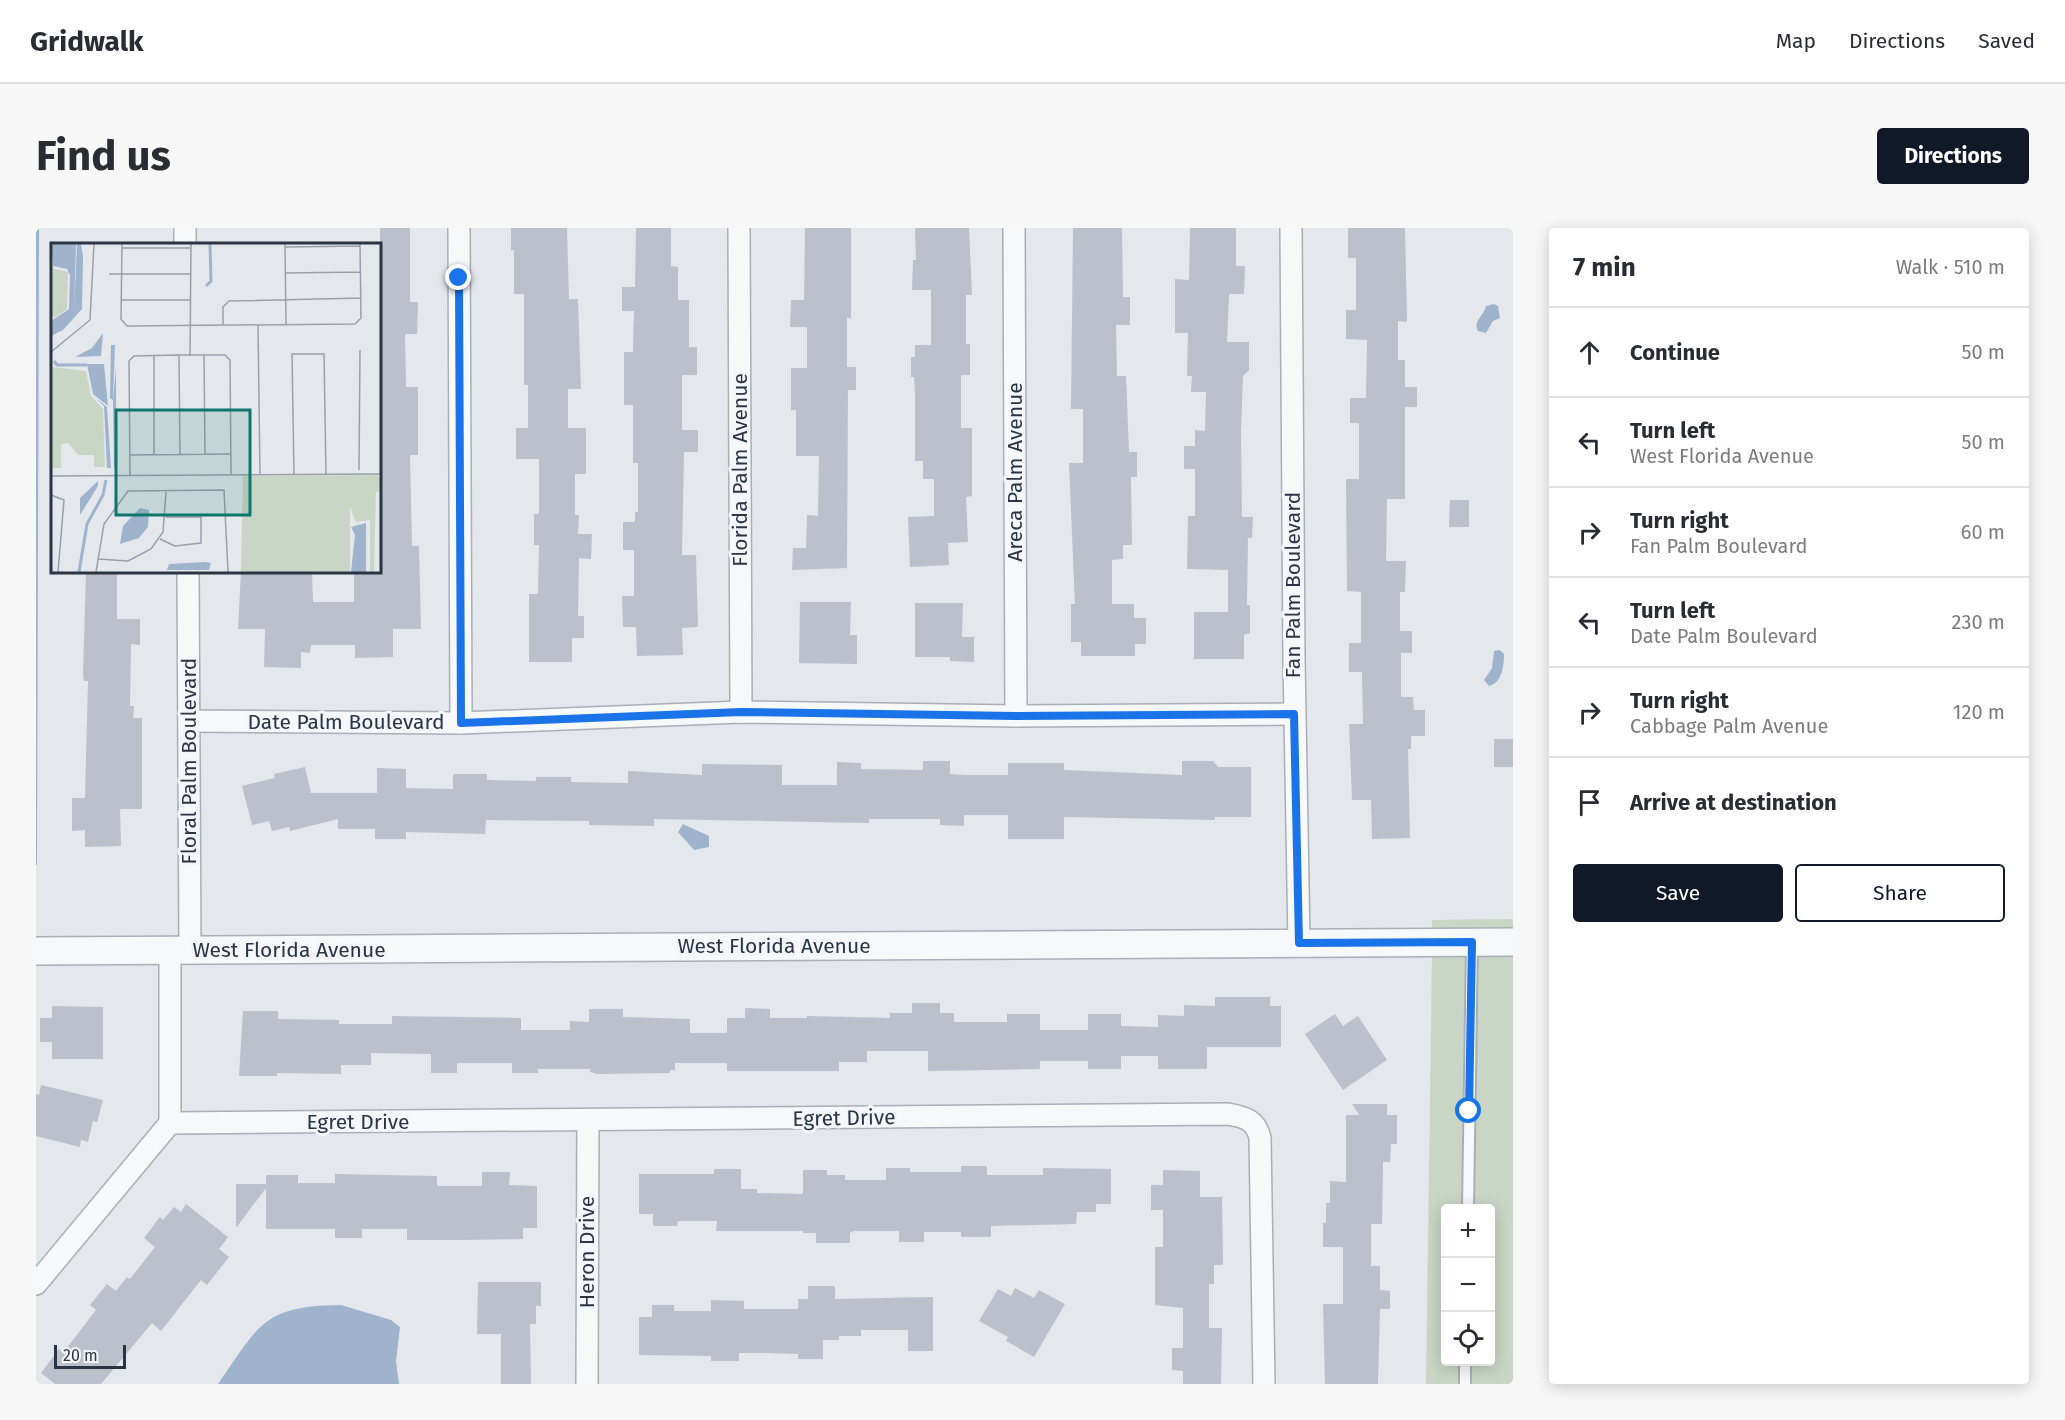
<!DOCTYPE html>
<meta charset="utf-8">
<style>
:root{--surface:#fff;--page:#f7f7f7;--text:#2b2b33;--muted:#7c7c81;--line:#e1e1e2;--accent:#111827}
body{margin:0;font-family:"Fira Sans",sans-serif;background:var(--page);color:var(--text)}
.controls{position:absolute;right:18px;bottom:18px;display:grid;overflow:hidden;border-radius:6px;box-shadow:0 3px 15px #0003}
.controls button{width:54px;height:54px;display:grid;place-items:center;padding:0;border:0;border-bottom:2px solid var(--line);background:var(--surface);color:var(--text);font:30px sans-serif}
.scale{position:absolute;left:18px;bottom:15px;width:72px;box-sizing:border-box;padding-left:6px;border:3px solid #2b3445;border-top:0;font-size:16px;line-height:21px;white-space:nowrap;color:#2b3445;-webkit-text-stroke:4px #f4f6f9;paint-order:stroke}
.stop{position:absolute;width:18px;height:18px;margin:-14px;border:4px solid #1a73e8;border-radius:50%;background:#fff}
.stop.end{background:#1a73e8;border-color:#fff;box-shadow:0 2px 6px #0008}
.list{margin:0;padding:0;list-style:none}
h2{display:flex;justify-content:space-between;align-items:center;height:78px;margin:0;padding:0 24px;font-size:26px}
h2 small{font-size:20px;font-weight:400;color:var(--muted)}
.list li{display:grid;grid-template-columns:39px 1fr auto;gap:18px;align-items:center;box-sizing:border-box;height:90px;padding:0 24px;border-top:2px solid var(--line)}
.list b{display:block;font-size:22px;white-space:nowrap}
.list p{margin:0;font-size:20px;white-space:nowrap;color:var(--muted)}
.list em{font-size:20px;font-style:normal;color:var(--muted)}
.actions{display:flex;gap:12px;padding:18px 24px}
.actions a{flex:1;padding:14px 0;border:2px solid var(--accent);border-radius:6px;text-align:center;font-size:21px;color:var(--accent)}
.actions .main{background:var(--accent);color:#fff}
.icon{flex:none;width:33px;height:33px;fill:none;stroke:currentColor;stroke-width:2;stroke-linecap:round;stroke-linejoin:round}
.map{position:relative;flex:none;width:1477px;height:1156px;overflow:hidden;border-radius:6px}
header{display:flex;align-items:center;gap:36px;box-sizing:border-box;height:84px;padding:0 30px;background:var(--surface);border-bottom:2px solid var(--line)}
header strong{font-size:28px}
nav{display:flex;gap:33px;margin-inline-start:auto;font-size:21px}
.intro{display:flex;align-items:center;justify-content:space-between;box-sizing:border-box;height:144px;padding:0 36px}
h1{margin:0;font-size:42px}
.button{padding:15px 27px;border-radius:6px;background:var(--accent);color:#fff;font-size:21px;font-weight:700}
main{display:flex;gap:36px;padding:0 36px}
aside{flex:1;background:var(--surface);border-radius:6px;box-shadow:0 3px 15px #0003}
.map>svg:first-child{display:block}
.green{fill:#c9d6c5;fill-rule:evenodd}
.water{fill:#9fb4cc}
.building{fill:#bbc0ca}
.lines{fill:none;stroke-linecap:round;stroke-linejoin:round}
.service-casing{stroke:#a9aeb7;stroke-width:14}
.minor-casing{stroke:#a9aeb7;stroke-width:24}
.tertiary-casing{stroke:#a9aeb7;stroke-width:30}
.service{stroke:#f7f8fa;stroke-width:10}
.minor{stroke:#f7f8fa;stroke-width:21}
.tertiary{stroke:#f7f8fa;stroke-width:27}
.route{stroke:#1a73e8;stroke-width:8}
.labels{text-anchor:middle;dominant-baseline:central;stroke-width:6;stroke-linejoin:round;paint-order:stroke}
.street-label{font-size:21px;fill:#2b3445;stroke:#f4f6f9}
.inset-river{fill:none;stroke:#9fb4cc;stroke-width:3}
.inset-road{fill:none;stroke:#9a9fa9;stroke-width:1.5}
.view{fill:#0f766e;fill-opacity:0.15;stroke:#0f766e;stroke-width:3}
.inset-edge{fill:none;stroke:#2b3445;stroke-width:3}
</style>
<header>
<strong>Gridwalk</strong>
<nav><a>Map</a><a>Directions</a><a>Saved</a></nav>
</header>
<div class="intro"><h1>Find us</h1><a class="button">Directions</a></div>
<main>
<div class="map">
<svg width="1477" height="1156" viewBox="0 0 1477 1156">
<rect width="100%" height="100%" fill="#e4e7ec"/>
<g class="green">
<path d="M1477 691V700H1396V692Z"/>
<path d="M1396 728H1477V1156H1390ZM1410 980H1454V1134H1410Z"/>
</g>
<g class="water">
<path d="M0 0H3L1 637H0Z"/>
<path d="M1458 76 1462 78 1464 90 1457 93 1450 105 1442 103C1437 92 1448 88 1450 78Z"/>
<path d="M1464 422 1468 426C1468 438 1466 455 1453 458L1448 452 1456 440 1458 423Z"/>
<path d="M647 596 673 608V619L658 622 642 604Z"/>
<path d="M305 1077 355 1092 364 1099 360 1133 363 1156H182C224 1096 227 1078 305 1077Z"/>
</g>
<g class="building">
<path d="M344 0H374V74H382L381 106H369L370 159H382V227H374L376 318H383L385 401H357V429L319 430V417H275L274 425 265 424V440L228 439 229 401H202L205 344H276L277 374H318V344H344Z"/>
<path d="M475 0H531L533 71H542L545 161H532V200H550V246H539V287H543L542 306H556L555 331 543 330 542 388H548V410H536V434H493V366H502L503 317H498V286H503V231H480V200H492V157H488V66H478V22H475Z"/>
<path d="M600 0H635V38L642 39V72H653V119H661V147H646V202H662V224H648L646 327H660L662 399 646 400 647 427 601 428 600 399H587L586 368H598V322H587V294H599V284H602V235H597V177H588V124H597L598 83H586V59H599Z"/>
<path d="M769 0H815V90H811V139H820V162H812L811 340 756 342 757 320H770L771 287 782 288 783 228H760V182H755V140H771V99H754L755 72H768Z"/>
<path d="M879 0H933L936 67H930V116H934V147H925V200H936V268L930 269 932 314 912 315 913 337 874 339 872 289 898 288V251H887V233H879V165L878 149H875V129H879V117H895V62H876L877 32H880Z"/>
<path d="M1037 0H1086L1087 69H1094V97H1080L1081 148H1090L1093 224H1101V249H1095L1096 317H1087V331L1076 332V376H1098V390H1110V416H1099V428H1045V414H1035V376H1039L1033 235H1047V181H1035Z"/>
<path d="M1154 0H1200V38H1209L1208 66H1193L1191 114H1213V142L1207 148 1205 203 1206 289H1217L1216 310H1212L1211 377H1214V405L1208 407V431H1158V384H1192V342L1151 341 1152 288H1159V241H1148V218H1159V202L1169 203 1170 164H1155L1156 148H1151L1152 105H1139V51L1153 52Z"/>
<path d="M1312 0H1369L1371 94 1362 93V132H1369V159H1381V179H1369V271H1351L1350 333H1370L1369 364H1364V403H1376V425H1365V469H1377L1378 482H1389V508H1375V521H1372L1374 610 1336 611 1335 572H1316L1313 496H1327L1326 444H1313V415H1325V364L1311 363 1310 251H1323V195H1314V170H1330L1331 112 1310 111V82H1320V30H1312Z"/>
<path d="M1414 272H1433V299H1413Z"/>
<path d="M50 344H81V391H104V417L95 416 94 478H98L97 490H106V581H84L85 618 49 619V602L36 603V570H49L52 453H48L47 446Z"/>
<path d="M764 374H815L814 407H821V436L763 435Z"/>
<path d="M879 375H927L926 409H938V434L914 433V429H879Z"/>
<rect x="1458" y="511" width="19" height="28"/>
<path d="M887 533H914V546L929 547H972V535H1028V542L1146 547V533H1177L1182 539H1215V589H1179V592L1028 589V611H972V587H928V598L904 597V591H833V595L618 591V598L553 597V593L450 592 449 606 370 604V611H339V601H302V591L254 603 253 599 236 603 233 593 216 597 206 558 239 550 238 546 269 539 275 565H341V540L370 541V560L417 561V546H451V552L500 553V549H535V554L592 555V543L666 547V536L746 537V557H801V534L825 535V541L887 542Z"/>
<path d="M1179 769H1234V778H1245V819H1171V841H1122V828H1085V841H1052V833H1004V841L892 843V823H831V834H803V843H691V835H639V842H634V845L561 846 554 844V841H502V845H476V835H421V845H395V826L335 825V837H305V846L241 845V848H203L207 783H242V791L303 792V796H356V788L485 790V802H534V793L553 794V781H587V789L654 791V805H691V790H709V780L734 781V790H771V788L854 790V785H876V775H904V785H918V794H971V786H1004V802H1052V786H1085V798L1122 799V787L1148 788V777L1179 778Z"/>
<path d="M16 778 67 779V831H16V814H4V790H16Z"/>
<path d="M1299 786 1307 798 1322 788 1351 832 1307 862 1269 806Z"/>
<path d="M5 857 67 872 61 894 57 893 52 914 45 912 44 919 0 908V866L3 867Z"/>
<path d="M1316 876H1351V887H1361V916H1355L1354 934H1347L1346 996H1335V1038H1344V1062L1354 1063V1081H1344L1342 1156H1289L1287 1076H1307V1019H1287V995H1290V975H1294V953L1310 954V887H1323Z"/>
<path d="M925 938H951V947H1007V940L1075 941V976H1060V984H1041L1040 996 955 998V1009H925V1004H888V1014H863V1003H818L814 1005V1015H780V1005H767V1003H680L681 993H642L641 998H617V986H603V946H678V941H705V961H721V965L767 966V942H791V947H809V952H850V940H874V944H925Z"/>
<path d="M1127 942 1164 943V969H1186L1187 1037H1178V1056H1173V1100H1186L1185 1156H1147V1143L1136 1142V1120H1147V1080L1119 1077V1019H1127V982H1115V957H1127Z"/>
<path d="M446 944H474L473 957 501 958V1000H487V1011L425 1012H371V1001H326V1010H299V1001H230V960L200 1000V956H230V947H262V955H299V946L401 948V958H446Z"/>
<path d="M150 976 192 1009 183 1021 193 1029 171 1057 165 1052 125 1103 116 1095 65 1156H19L5 1145 23 1121 27 1125 60 1082 54 1077 71 1056 80 1063 91 1049 94 1051 119 1019 108 1010 124 989 127 992 138 979 145 984Z"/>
<path d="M442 1054H505V1078H500V1096H494L495 1156H465V1106H441Z"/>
<path d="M772 1058H799V1071L897 1069V1123H872V1102H825V1108H803V1112H787V1131H762V1126L728 1125H703V1133H675V1128L603 1127V1089H616V1077H638V1083H675V1072L708 1073V1081H762V1071H772Z"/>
<path d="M979 1060 998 1070 1003 1062 1029 1076 998 1129 970 1113 972 1109 943 1093 962 1061 975 1068Z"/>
</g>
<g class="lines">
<defs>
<g id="service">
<path d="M1432 980 1436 715"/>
<path d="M1429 1156V1134"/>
</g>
<g id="minor">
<path d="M149 0V16"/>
<path d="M423 0 425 495"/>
<path d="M703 0 705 484"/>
<path d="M978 0 980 488"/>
<path d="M1255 0 1258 430 1263 715"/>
<path d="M152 344 154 723"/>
<path d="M153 493 425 495 705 484 980 488 1258 486"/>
<path d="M134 723V895"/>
<path d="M0 1056 134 895 1192 886C1209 889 1220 892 1224 910L1228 1156"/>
<path d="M551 1156 552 892"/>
</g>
<path id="tertiary" d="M0 723 1477 714"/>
</defs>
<use href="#service" class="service-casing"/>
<use href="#minor" class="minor-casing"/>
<use href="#tertiary" class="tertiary-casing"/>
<use href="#service" class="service"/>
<use href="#minor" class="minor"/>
<use href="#tertiary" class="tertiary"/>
</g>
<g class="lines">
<path class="route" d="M423 50 425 495 705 484 980 488 1258 486 1263 715 1436 714 1433 883"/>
</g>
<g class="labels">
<g class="street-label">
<text transform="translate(704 242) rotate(-90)">Florida Palm Avenue</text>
<text transform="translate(979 244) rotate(-90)">Areca Palm Avenue</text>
<text transform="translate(1257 357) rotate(-90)">Fan Palm Boulevard</text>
<text x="310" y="494">Date Palm Boulevard</text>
<text transform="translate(153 533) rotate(-90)">Floral Palm Boulevard</text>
<text x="738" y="718">West Florida Avenue</text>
<text x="253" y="722">West Florida Avenue</text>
<text transform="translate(808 890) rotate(-1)">Egret Drive</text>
<text x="322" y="894">Egret Drive</text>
<text transform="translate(551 1024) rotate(-90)">Heron Drive</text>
</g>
</g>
<g transform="translate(15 15)">
<rect width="330" height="330" fill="#e4e7ec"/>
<path d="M0 25 17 29 16 66 5 74H0ZM0 124 35 128 40 153 52 166 54 224H43V212H27L17 200 10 201V225H0ZM326 232 330 236V248L325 249 323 329H319V277L305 279 299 264V329H190L192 233Z" fill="#c9d6c5"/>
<path d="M1 1H25L23 69 2 83 0 78 18 66 19 32 16 26 2 23ZM26 1H30L32 13 31 66 12 87 0 93V83L23 69ZM52 90 50 113 24 114 41 105ZM60 102H64L62 157 59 155ZM36 121H53L57 163 42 151ZM65 123V225H63L62 158ZM43 154 56 164 60 225H56L53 163ZM47 238V243L29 272V255ZM89 265 98 267 97 284 88 295 69 301 72 283ZM315 280V329H300L304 292 300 284ZM154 319 160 320 158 327H116L118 321Z" fill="#9fb4cc"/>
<path class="inset-river" d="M155 43 160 38 159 1M3 118 6 122H36M28 329 36 281 52 252 55 237"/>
<path class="inset-road" d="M71 1 70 76 76 83 304 81 310 75 309 1M234 1 235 81M234 4 309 3M71 5H140M234 30 310 29M58 31H140M70 57H140M172 82V64L178 58 310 55M207 82 209 232M0 109 39 77 43 1M128 112 129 211M153 112 154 211M103 113V212M139 113 140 1M79 212 179 211M308 227 309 107M243 232 241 111H273L275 232M0 233 330 231M79 233 78 118 83 113 128 112H174L179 117 180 232M0 252 13 257 7 329M330 254V281M109 296 124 303 150 300V274H115M47 316 77 318 100 306 112 289 115 249M45 329 53 281 77 248 173 247 177 329"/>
<path class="view" d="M65 167H199V272H65Z"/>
<rect width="330" height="330" class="inset-edge"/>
</g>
</svg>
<div class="controls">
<button>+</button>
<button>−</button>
<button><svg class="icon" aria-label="locate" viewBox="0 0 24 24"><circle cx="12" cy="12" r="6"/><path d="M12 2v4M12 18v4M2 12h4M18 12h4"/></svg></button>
</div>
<div class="scale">20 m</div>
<div class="stop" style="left:1433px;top:883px"></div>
<div class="stop end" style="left:423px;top:50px"></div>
</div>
<aside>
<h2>7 min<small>Walk · 510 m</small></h2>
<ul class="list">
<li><svg class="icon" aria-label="ahead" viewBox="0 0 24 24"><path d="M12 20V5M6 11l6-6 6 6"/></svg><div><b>Continue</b></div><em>50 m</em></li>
<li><svg class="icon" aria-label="left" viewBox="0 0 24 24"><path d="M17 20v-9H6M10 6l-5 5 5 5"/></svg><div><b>Turn left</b><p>West Florida Avenue</p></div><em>50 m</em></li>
<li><svg class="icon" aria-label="right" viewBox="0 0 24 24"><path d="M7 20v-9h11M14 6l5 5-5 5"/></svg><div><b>Turn right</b><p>Fan Palm Boulevard</p></div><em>60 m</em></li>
<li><svg class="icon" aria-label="left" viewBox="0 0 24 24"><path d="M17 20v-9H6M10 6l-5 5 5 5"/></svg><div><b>Turn left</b><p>Date Palm Boulevard</p></div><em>230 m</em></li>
<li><svg class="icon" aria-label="right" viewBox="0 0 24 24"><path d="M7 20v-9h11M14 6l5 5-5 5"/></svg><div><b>Turn right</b><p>Cabbage Palm Avenue</p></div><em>120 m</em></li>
<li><svg class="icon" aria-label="arrive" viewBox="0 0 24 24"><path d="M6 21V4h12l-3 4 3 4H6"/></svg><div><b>Arrive at destination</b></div></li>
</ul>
<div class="actions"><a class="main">Save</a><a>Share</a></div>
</aside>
</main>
